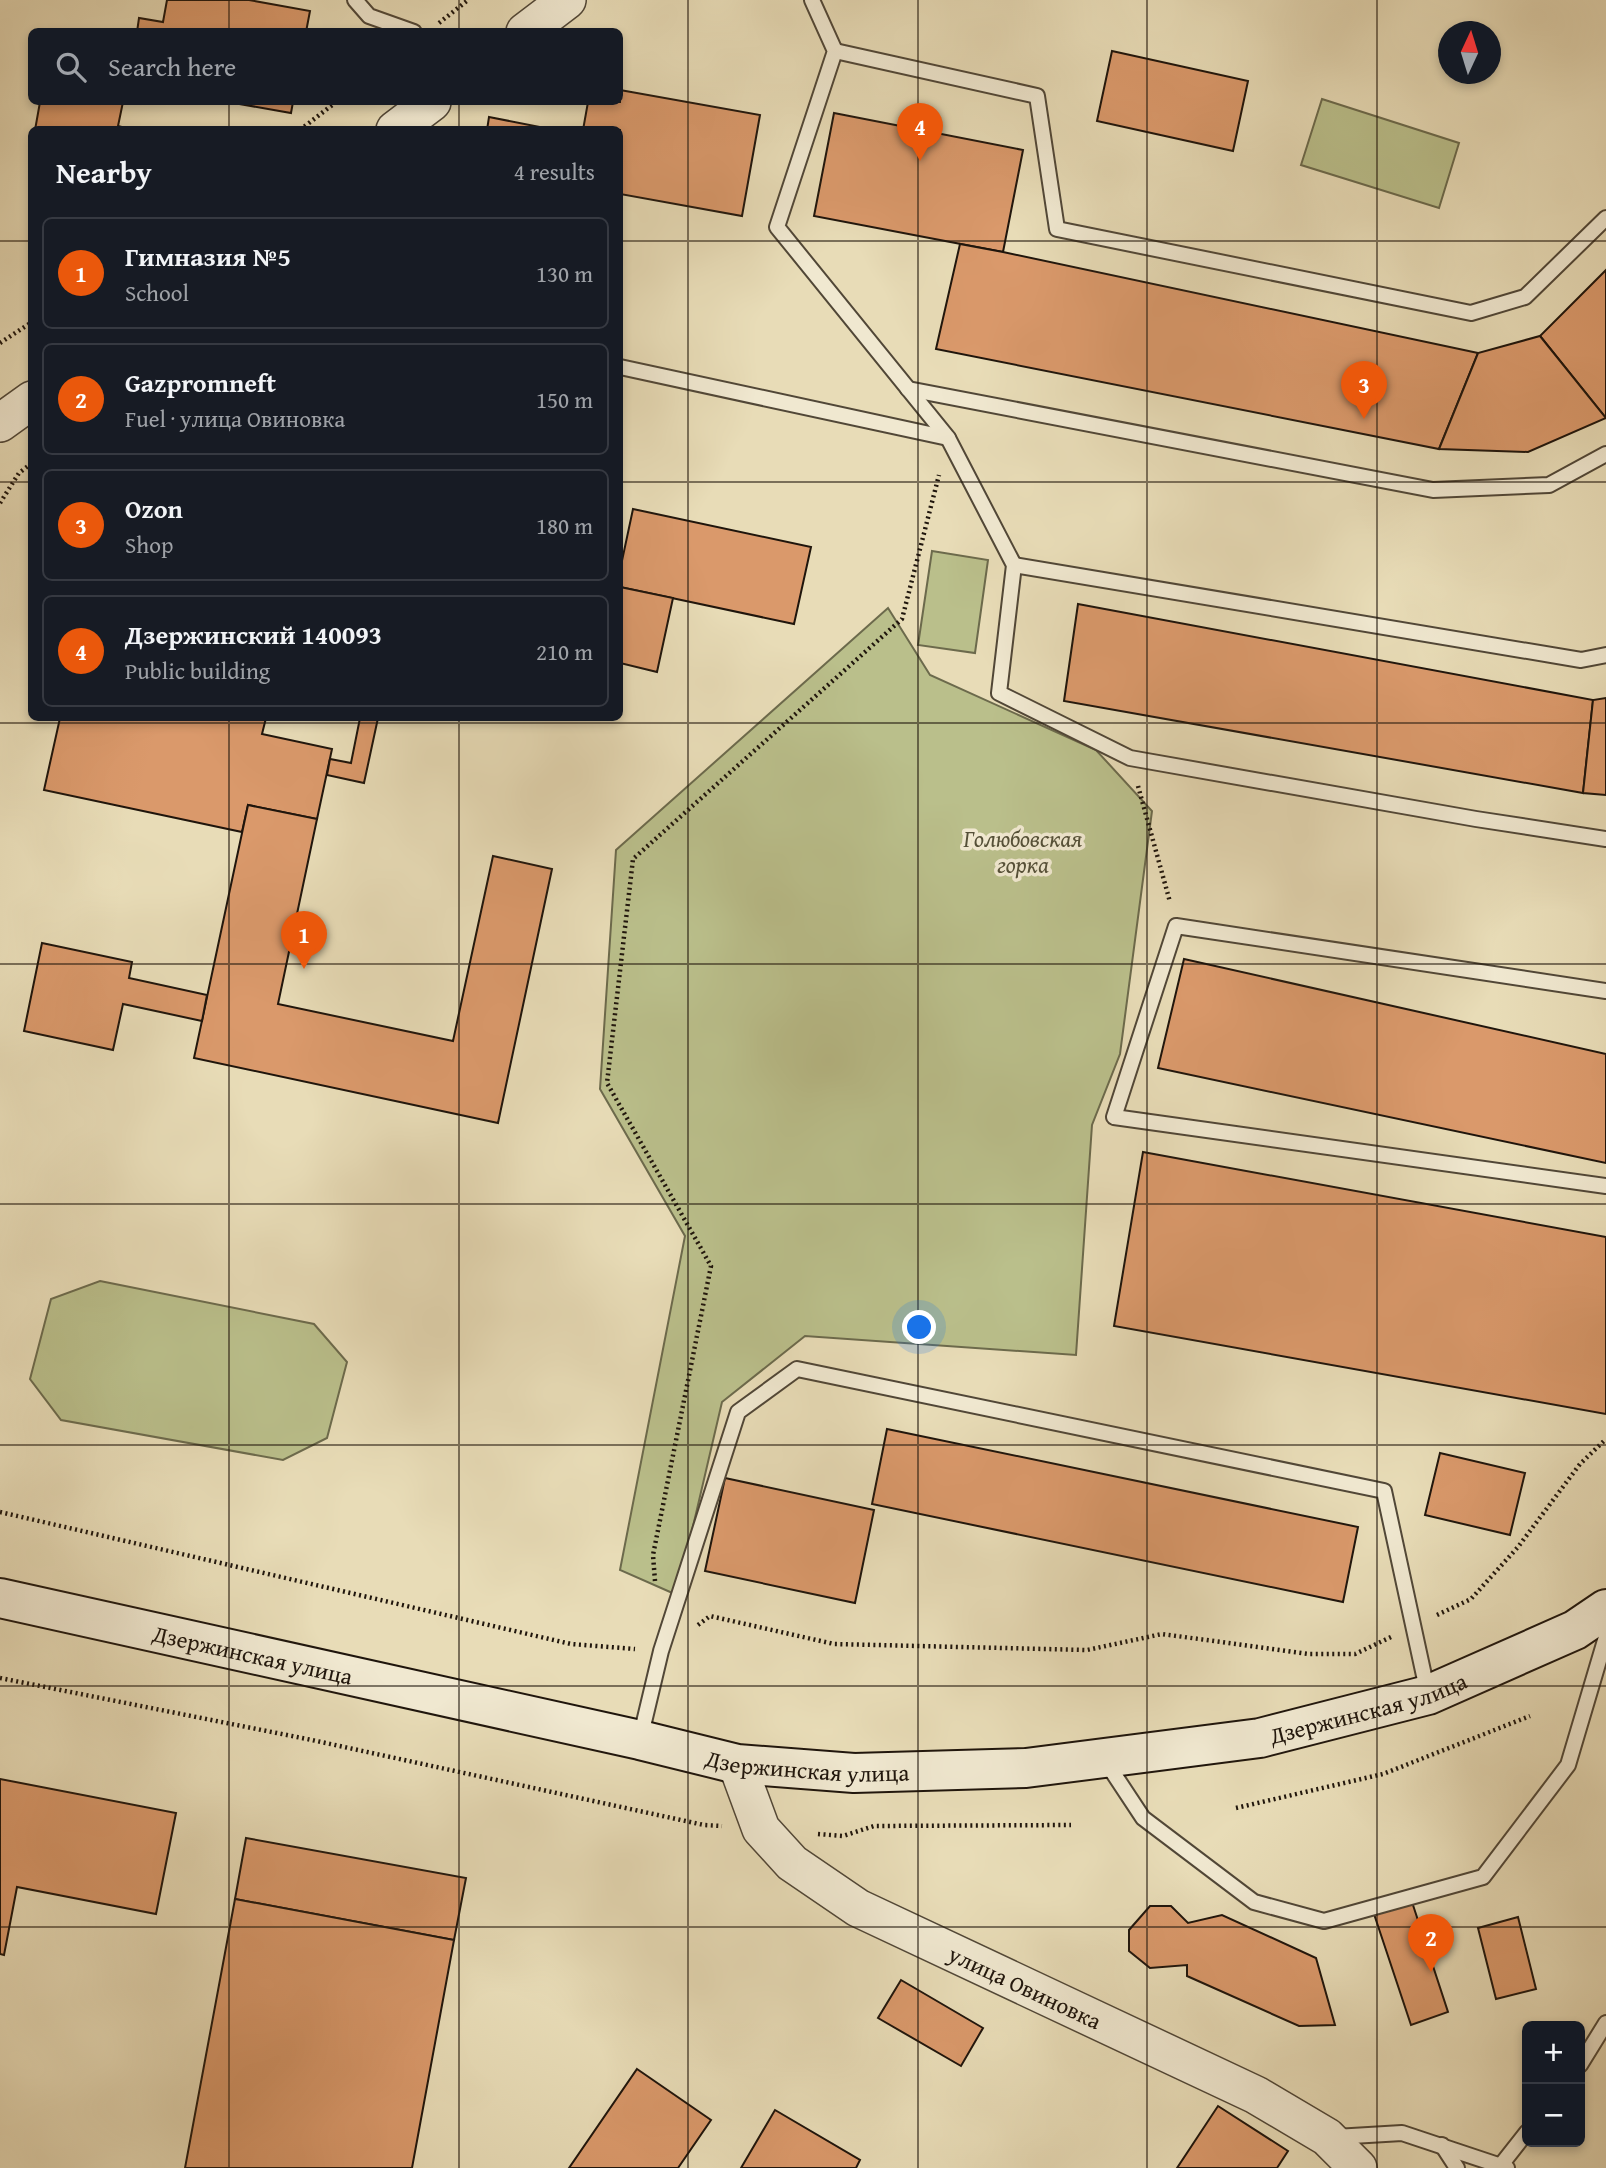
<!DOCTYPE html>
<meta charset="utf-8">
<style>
:root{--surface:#171b24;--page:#242831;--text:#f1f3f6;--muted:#9ea1a6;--line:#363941;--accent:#ea580c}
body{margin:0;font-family:"Gentium Book Plus",serif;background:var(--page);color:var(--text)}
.controls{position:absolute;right:21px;bottom:21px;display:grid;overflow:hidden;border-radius:10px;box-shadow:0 4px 10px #0003}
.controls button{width:63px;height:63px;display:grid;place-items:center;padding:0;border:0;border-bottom:2px solid var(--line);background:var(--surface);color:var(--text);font:35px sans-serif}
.compass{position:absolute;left:1438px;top:21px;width:63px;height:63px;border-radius:50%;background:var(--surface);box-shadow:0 4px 10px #0003;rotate:4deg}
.you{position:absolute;left:920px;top:1328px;width:24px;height:24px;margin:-18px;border:5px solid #fff;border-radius:50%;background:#1a73e8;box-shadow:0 0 0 10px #1a73e833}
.badge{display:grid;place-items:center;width:46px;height:46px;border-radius:50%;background:var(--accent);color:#fff;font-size:23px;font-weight:700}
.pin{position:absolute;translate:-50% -58px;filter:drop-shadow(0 2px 4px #0008)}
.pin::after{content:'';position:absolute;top:37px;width:24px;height:21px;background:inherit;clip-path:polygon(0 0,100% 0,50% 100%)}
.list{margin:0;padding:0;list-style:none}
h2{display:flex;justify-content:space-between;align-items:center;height:91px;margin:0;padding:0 28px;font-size:30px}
h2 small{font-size:23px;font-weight:400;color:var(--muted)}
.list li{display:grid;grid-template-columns:46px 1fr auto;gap:21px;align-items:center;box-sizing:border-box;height:112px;margin:0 14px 14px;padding:0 14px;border:2px solid var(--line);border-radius:10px}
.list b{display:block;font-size:26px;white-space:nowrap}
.list p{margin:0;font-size:23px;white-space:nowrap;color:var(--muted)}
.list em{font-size:23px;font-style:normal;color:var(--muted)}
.icon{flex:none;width:38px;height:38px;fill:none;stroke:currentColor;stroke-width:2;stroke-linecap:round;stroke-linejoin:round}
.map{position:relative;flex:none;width:1606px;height:2168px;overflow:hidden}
.search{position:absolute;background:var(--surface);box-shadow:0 4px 10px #0003;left:28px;top:28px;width:595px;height:77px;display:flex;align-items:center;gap:18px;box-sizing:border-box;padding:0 24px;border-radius:10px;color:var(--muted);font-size:26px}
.panel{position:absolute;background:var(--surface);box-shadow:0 4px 10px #0003;left:28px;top:126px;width:595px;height:595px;border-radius:10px}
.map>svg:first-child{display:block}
.green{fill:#babf8b;stroke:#6c6a4c;stroke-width:2}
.building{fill:#da996b;stroke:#1f150c;stroke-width:2}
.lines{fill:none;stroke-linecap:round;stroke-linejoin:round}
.service-casing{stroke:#514737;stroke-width:18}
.tertiary-casing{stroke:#514737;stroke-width:40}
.secondary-casing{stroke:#1f150c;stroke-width:42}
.path{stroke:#1f150c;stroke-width:4.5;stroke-dasharray:2 3.5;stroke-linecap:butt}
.service{stroke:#f0e8d0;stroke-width:14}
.tertiary{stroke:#f0e8d0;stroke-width:37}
.secondary{stroke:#f0e8d0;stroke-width:38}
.grid{fill:none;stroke:#1f150c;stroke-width:2;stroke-opacity:0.55}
.labels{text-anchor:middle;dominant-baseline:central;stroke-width:7;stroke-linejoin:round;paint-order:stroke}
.park-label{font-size:23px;font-style:italic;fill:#555038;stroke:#f0e8d0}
.street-label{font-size:23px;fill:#1f150c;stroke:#f0e8d0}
</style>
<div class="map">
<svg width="1606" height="2168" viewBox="0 0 1606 2168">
<rect width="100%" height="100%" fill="#e8dcb7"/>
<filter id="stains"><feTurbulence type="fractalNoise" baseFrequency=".00286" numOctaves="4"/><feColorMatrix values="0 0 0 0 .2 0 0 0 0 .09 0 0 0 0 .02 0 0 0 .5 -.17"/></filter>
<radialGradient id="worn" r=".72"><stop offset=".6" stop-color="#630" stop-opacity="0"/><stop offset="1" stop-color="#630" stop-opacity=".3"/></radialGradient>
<g class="green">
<path d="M1322 99 1459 143 1439 208 1301 165Z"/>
<path d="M932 551 988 560 975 653 918 645Z"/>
<path d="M888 608 930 675 1096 750 1152 811 1120 1054 1092 1125 1076 1355 805 1336 722 1402 677 1595 620 1570 685 1236 600 1089 616 850Z"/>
<path d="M100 1281 314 1324 347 1362 327 1438 283 1460 61 1420 30 1379 51 1299Z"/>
</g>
<g class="building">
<path d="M167 0H249L310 11 306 32H137L139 18 163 22Z"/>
<path d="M1112 51 1248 81 1233 151 1097 121Z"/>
<path d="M620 90 760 115 742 216 620 194V130H583L588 102H620Z"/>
<path d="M40 102H123L118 126 133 130H35Z"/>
<path d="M228 102H293L291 113Z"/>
<path d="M834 113 1023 150 1003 252 814 216Z"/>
<path d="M489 117 555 130H487Z"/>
<path d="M960 244 1003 252 1478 353 1439 449 936 349Z"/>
<path d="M1606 270V418L1540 336Z"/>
<path d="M1540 336 1606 418 1528 452 1439 449 1478 353Z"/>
<path d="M633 509 811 547 794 624 620 587V570Z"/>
<path d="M620 587 673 598 657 672 620 663Z"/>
<path d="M1078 604 1593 700 1583 793 1064 701Z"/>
<path d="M1606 698V795L1583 793 1593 700Z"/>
<path d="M60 718H266L262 734 332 749 317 819 248 805 242 832 44 790Z"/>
<path d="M360 718H378L364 783 327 775 330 759 351 763Z"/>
<path d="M248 805 317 819 278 1004 453 1041 493 856 552 869 498 1123 194 1058Z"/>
<path d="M42 943 132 962 129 978 207 995 202 1021 123 1004 113 1050 24 1031Z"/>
<path d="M1184 959 1606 1054V1163L1158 1068Z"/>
<path d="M1143 1152 1606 1237V1414L1114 1326Z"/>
<path d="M887 1429 1358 1527 1343 1602 872 1504Z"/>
<path d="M1440 1453 1525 1473 1510 1535 1425 1515Z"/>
<path d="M725 1478 874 1510 855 1603 705 1571Z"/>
<path d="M0 1779 176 1813 156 1914 17 1887 4 1955 0 1954Z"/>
<path d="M246 1838 466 1878 454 1940 235 1899Z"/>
<path d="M235 1899 454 1940 412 2168H185Z"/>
<path d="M1412 1902 1448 2012 1411 2025 1374 1914Z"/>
<path d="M1150 1906H1171L1188 1923 1222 1915 1316 1958 1335 2025 1299 2026 1187 1976V1965L1150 1968 1129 1951V1930Z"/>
<path d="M1518 1917 1536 1989 1496 1999 1478 1928Z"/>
<path d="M901 1980 983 2028 961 2066 878 2018Z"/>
<path d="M637 2069 711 2120 678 2168H569Z"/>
<path d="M1218 2106 1288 2151 1277 2168H1177Z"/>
<path d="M775 2110 860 2160 856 2168H741Z"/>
</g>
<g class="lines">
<defs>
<g id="service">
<path d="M355 0 369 16 414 32"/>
<path d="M812 0 835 51 777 227 948 438 1014 565 999 693 1130 758 1476 819 1606 839"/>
<path d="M835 51 1037 96 1057 229 1471 313 1525 297 1606 218"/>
<path d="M620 367 948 438"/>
<path d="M908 389 1433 490 1549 485 1606 454"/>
<path d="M1014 565 1581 660 1606 655"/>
<path d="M1606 991 1176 926 1114 1117 1606 1186"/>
<path d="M640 1739 661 1651 738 1412 797 1369 1384 1491 1428 1694"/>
<path d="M1106 1762 1143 1818 1254 1902 1324 1921 1483 1877 1568 1765 1606 1637"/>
<path d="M1580 2065 1606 2023"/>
<path d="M1335 2137 1402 2133 1507 2168"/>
<path d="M1442 2145 1457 2168"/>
<path d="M1501 2165 1527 2132"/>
</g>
<g id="tertiary">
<path d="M525 32 567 0"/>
<path d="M395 130 432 102"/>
<path d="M0 423 32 400"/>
<path id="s1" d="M737 1764 761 1829 792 1863 858 1908 1256 2095 1327 2137 1358 2168"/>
</g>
<g id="secondary">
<path id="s2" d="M0 1598 640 1740 737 1764 854 1773 1026 1768 1260 1738 1428 1695 1575 1630 1606 1609"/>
</g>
</defs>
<use href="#service" class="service-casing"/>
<use href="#tertiary" class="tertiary-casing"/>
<use href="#secondary" class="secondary-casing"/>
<g class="path">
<path d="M439 23 468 0"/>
<path d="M300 130 336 102"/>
<path d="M0 343 32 322"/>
<path d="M0 503 19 473 32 463"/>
<path d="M1138 786 1170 902"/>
<path d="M0 1512 571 1644 635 1649"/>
<path d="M655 1581 653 1555 711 1266 607 1083 633 859 902 619 939 475"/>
<path d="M1437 1615 1471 1599 1518 1547 1580 1464 1606 1439"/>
<path d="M698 1625 710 1616 834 1644 1087 1650 1162 1634 1309 1654H1355L1391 1637"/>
<path d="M0 1678 312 1740 704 1825 722 1826"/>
<path d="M1236 1808 1383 1774 1530 1716"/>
<path d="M818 1834 843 1836 874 1826 1071 1825"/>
</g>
<use href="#service" class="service"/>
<use href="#tertiary" class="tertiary"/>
<use href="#secondary" class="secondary"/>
</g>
<path class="grid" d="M229 0V32M459 0V32M688 0V2168M918 0V2168M1147 0V2168M1377 0V2168M229 102V130M459 102V130M0 241H32M620 241H1606M0 482H32M620 482H1606M229 718V2168M459 718V2168M0 723H1606M0 964H1606M0 1204H1606M0 1445H1606M0 1686H1606M0 1927H1606"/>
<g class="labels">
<g class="park-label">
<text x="1023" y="838">Голюбовская<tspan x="1023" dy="26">горка</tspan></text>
</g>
<g class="street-label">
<text stroke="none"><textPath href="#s2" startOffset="259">Дзержинская улица</textPath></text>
<text stroke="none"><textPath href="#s2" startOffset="1393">Дзержинская улица</textPath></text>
<text stroke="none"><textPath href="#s2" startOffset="826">Дзержинская улица</textPath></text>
<text stroke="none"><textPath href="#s1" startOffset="380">улица Овиновка</textPath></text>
</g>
</g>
<rect width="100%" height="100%" filter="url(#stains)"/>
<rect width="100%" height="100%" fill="url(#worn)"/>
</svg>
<div class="controls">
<button>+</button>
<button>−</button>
</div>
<svg class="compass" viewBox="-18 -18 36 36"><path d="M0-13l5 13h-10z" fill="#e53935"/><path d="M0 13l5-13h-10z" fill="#9ea1a6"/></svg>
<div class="you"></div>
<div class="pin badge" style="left:304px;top:969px">1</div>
<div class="pin badge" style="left:1431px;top:1972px">2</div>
<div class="pin badge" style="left:1364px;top:419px">3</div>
<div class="pin badge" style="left:920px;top:161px">4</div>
<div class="search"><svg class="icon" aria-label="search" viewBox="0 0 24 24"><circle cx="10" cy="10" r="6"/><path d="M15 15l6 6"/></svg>Search here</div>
<section class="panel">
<h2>Nearby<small>4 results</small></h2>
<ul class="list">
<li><span class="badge">1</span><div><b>Гимназия №5</b><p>School</p></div><em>130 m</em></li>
<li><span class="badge">2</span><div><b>Gazpromneft</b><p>Fuel · улица Овиновка</p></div><em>150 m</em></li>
<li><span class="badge">3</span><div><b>Ozon</b><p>Shop</p></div><em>180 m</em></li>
<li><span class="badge">4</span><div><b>Дзержинский 140093</b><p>Public building</p></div><em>210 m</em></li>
</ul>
</section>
</div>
